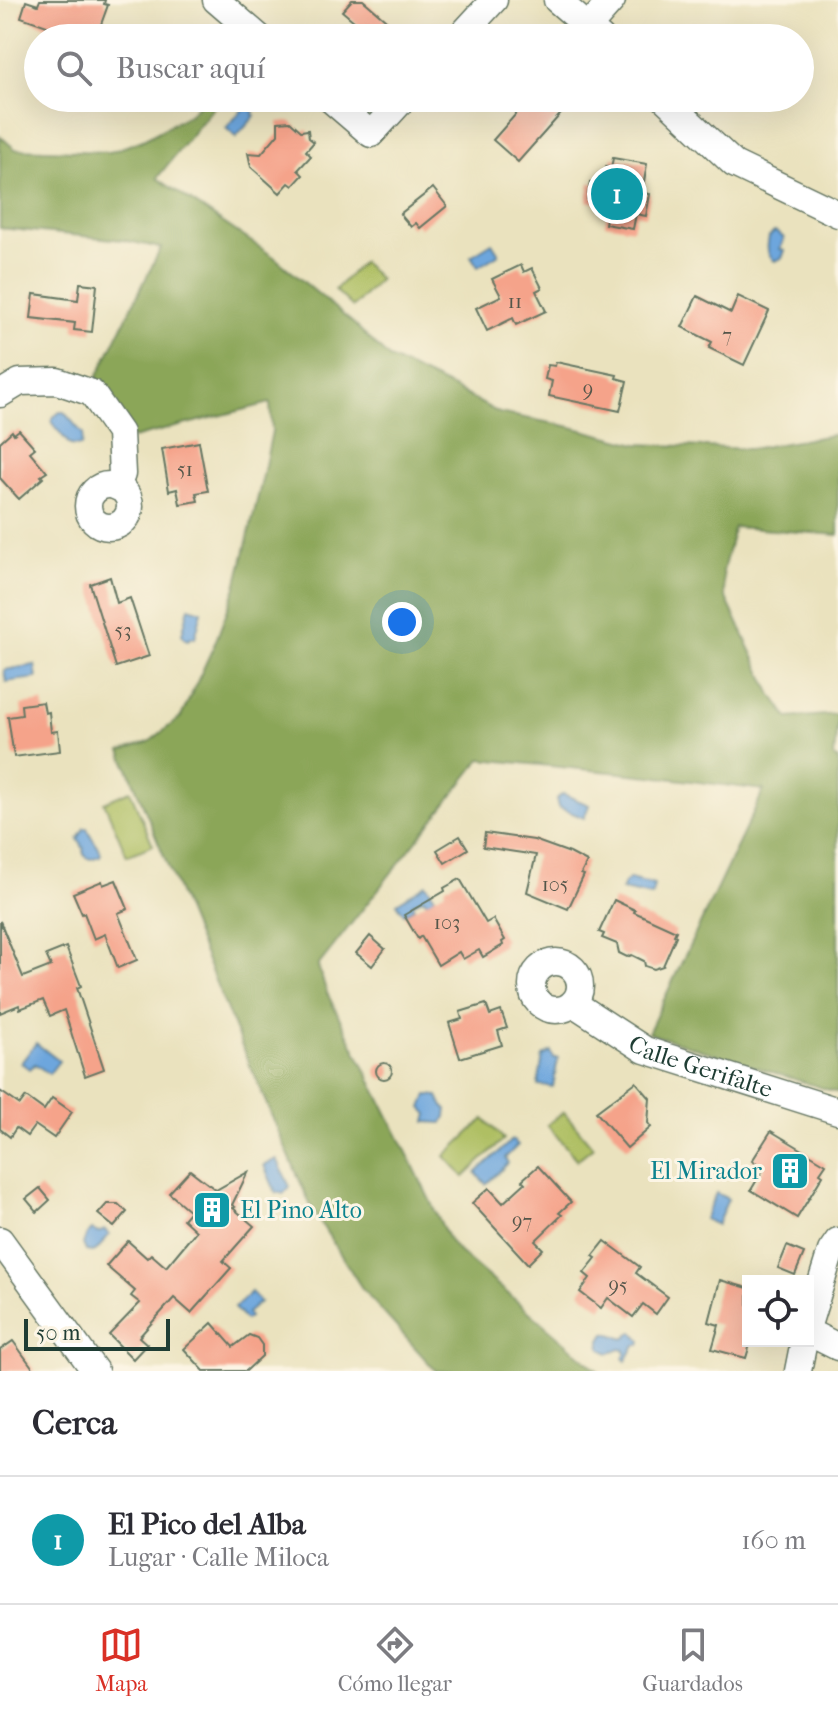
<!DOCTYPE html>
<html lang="es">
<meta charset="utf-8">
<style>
:root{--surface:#fff;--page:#f7f7f7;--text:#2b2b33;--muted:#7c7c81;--line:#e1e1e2;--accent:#d93025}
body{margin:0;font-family:"IM FELL French Canon",serif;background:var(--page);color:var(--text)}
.controls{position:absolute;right:24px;bottom:24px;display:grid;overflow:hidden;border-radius:0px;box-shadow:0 8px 32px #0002}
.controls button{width:72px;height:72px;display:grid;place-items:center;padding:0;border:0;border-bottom:2px solid var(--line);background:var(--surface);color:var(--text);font:40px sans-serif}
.scale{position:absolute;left:24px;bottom:20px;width:146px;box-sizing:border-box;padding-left:8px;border:4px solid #1f3d34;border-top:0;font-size:22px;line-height:28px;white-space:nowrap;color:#1f3d34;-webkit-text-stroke:6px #fcf5e5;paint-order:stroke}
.you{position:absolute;left:402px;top:622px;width:28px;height:28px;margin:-20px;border:6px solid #fff;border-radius:50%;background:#1a73e8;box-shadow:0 0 0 12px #1a73e833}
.badge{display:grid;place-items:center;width:52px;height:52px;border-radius:50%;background:var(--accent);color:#fff;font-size:26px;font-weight:700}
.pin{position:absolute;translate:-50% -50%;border:4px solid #fff;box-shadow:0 2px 8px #0006}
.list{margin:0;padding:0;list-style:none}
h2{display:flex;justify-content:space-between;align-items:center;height:104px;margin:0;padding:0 32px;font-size:34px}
h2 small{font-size:26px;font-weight:400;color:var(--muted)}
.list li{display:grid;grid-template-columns:52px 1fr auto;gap:24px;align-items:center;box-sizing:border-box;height:128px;padding:0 32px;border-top:2px solid var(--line)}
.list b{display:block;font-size:30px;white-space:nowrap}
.list p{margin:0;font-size:26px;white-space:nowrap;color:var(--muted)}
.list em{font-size:26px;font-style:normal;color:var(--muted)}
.icon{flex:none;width:44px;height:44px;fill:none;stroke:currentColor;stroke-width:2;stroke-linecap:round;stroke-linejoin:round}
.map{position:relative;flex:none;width:838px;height:1371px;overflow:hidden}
.search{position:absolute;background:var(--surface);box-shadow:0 8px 32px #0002;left:24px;right:24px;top:24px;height:88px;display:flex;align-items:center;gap:20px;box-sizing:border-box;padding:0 28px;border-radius:44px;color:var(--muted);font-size:30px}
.sheet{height:232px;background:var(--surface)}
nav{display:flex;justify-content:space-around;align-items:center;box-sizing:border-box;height:112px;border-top:2px solid var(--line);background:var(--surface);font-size:22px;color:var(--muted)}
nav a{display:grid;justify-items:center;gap:4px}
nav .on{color:var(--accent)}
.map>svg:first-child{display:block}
.green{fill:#afbf63;stroke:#677e4c;stroke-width:2}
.forest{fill:#8ba659;stroke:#557246;stroke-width:2}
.water{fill:#6da6dd;stroke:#467288;stroke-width:2}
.building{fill:#f5a38a}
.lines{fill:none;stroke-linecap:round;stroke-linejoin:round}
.minor-casing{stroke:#667764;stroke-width:29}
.minor{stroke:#fff;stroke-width:26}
.labels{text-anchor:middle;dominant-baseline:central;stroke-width:6;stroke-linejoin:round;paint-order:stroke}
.number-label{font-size:20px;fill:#54564a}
.street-label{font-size:24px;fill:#1f3d34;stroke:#fcf5e5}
.culture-label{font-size:24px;fill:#0d838f;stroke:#fcf5e5;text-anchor:end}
</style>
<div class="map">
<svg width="838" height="1371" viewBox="0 0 838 1371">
<rect width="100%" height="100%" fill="#fcf5e5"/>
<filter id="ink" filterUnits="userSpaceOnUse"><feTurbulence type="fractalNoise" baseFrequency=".0125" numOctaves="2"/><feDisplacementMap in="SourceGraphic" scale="16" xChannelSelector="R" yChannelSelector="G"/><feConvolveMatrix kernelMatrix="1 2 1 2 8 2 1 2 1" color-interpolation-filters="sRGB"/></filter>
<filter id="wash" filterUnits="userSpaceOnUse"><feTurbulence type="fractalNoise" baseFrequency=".006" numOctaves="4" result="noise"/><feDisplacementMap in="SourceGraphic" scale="32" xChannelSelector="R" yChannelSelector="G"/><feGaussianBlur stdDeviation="1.8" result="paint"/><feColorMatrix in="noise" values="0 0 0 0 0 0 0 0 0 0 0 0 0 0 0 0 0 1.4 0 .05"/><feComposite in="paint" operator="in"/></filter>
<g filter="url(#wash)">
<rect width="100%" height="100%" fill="#eae2be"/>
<g class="green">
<path d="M362 262 380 279 353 307 335 290Z"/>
<path d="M130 791 153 845 127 856 104 802Z"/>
<path d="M564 1112 593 1147 577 1160 547 1125Z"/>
<path d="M484 1119 504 1139 464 1177 445 1156Z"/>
</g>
<path class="forest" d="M205 98H221L157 178 274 257 354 324 389 358 455 389 499 413 567 426 637 444 750 449 838 434V535L734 527 723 571 725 596 772 695 788 718 838 714 834 757 838 760V1093L648 1033 764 790 650 776 481 759 318 966 327 993 412 1163 449 1240 456 1249 598 1371H436L363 1290 313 1211 245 1054 121 751 149 742 181 717 215 643 236 587 262 480 272 431 270 403 132 438C122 412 115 400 96 379L161 248 123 240 0 228V136L15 149 110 152 143 140 189 115Z"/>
<g class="water">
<path d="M249 106 254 109 253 114 255 116 236 137 226 128 245 107 247 108Z"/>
<path d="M774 232 778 233 784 238 780 249 785 251 782 258 775 261C766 256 767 246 769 237Z"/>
<path d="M492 243 499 254 478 267 471 256Z"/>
<path d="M60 412H64L83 434 81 446 70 445 52 423V418Z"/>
<path d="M189 607 202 611 195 638 192 637 188 640 185 639 182 634Z"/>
<path d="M35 665 37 678 6 682 4 670Z"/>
<path d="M563 794 589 805 584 818 558 807 556 799Z"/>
<path d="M84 828H87C91 838 97 844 101 853L100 856 90 859 84 855V849L78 839Z"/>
<path d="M629 879 654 885 652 896 622 890 623 885Z"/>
<path d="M426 884 435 897 427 902 423 898 413 904 414 908 404 914 397 903Z"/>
<path d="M36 1043 59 1061 49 1074 35 1064 30 1069 21 1063Z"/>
<path d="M551 1052 554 1058H558L553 1087 538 1085 543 1056Z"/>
<path d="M427 1095 438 1096 443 1107 447 1109 446 1117 442 1123 426 1122 428 1114 422 1108Z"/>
<path d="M512 1140 518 1145 505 1158 508 1163 486 1184 476 1173Z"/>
<path d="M277 1159 290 1187 283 1194 279 1192 276 1193 264 1165Z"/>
<path d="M716 1193 728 1199 717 1225 704 1219Z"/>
<path d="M92 1230 98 1233 105 1230 109 1235 97 1250 92 1252 86 1251 83 1244 86 1236Z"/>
<path d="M251 1292 260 1302 247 1313 249 1317 245 1320 234 1308Z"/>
<path d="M633 1332 641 1341 640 1345H635L626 1361 623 1358 626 1353 624 1349H619L609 1353 601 1349 600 1342 605 1334C615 1332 620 1341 626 1338 629 1336 630 1334 633 1332Z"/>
</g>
<g id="blocks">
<g class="building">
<path d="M40 0H105L104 4 108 5 96 38H81L21 17 26 1 38 5Z"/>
<path d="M352 0H363L407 38H374L342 11Z"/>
<path d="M530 98H575L518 162 493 140Z"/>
<path d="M290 121 301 131 308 130 309 138 314 142 306 151 311 156 298 170 303 175 293 186 289 183 280 193 251 167 248 153 261 154 278 134V122Z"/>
<path d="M613 158 647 164 642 193 650 194 646 216 636 214 633 229 605 224 609 205 587 201 590 183 603 185 606 167 611 168Z"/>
<path d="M433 188 447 206 420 228 416 223 411 227 400 214Z"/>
<path d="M521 265 524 272 532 268 542 288 536 291 546 311 516 325 513 318 487 331 476 308 501 296 492 279Z"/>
<path d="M80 283 97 285 92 332 74 330 75 323 31 318 34 294 78 300Z"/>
<path d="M697 296 731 313 738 296 769 311 744 365 709 348 712 342 682 327Z"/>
<path d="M556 362 617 375 616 378 627 381 620 411 549 396 552 381 545 379 548 365 555 366Z"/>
<path d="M19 430 35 448 30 452 47 472 41 476 43 478 19 499 0 478V442L12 431 14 434Z"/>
<path d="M199 442 208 491 196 493 198 501 180 504 177 489 169 491 162 449Z"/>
<path d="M110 577 117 603 130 598 149 656 116 667 90 584Z"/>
<path d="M43 702 45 713 49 712 51 732 58 731 60 751 14 757 8 717 22 715 21 705Z"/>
<path d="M485 833 534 840 570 853 587 862 581 874 584 875 568 909 527 892 536 855 483 847Z"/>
<path d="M460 836 468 849 445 863 437 850Z"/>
<path d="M460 879 486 923 493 919 505 940 502 942 503 945 483 957 479 950 463 959 459 952 438 965 421 936 418 939 404 915 445 891 444 888Z"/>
<path d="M116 880 128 909 118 913 137 960 118 968 105 934 94 939 84 913 82 914 73 893 102 881 103 885Z"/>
<path d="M614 900 635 910 634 912 676 931 674 935 676 936 663 966 654 969 645 966 644 961 632 955 627 957 619 953 617 944 602 938 604 934 599 932Z"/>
<path d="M0 921 23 977 51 966 46 955 66 947 81 986 77 988 104 1069 85 1076 64 1010 50 1016 43 1000 20 1009 19 1005 0 1013Z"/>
<path d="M370 936 385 949 372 966 356 953Z"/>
<path d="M486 1004 490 1015 501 1011 507 1028 498 1031 502 1045 460 1058 449 1023 462 1019 460 1012Z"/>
<circle cx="384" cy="1071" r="8"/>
<path d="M636 1082 650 1098 648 1123 651 1127 627 1148 596 1112Z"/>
<path d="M0 1091 20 1105 26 1097 44 1110 52 1098 72 1112 54 1138 35 1125 27 1136 16 1128 10 1137 0 1129Z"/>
<path d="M771 1131 826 1164 820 1173 823 1175 797 1218 751 1190 764 1168 752 1161Z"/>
<path d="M538 1166 571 1202 559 1213 562 1215 535 1241 543 1249 528 1264 472 1203 489 1188 503 1203 525 1183 522 1180Z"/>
<path d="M190 1170 216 1190 248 1172 232 1205 235 1207 233 1208 254 1226 223 1261 231 1268 191 1313 174 1298 139 1337 147 1344 133 1359 109 1335 140 1303 131 1296 135 1291 106 1266 128 1241 147 1258 151 1254 166 1267 196 1231 183 1219 190 1211 169 1193Z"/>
<path d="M40 1188 50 1200 37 1212 26 1199Z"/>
<path d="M107 1204H118L127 1212 114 1227 98 1214Z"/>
<path d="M605 1241 640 1267 636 1273 668 1297 656 1314 643 1304 633 1317 608 1298 601 1308 580 1292 590 1278 584 1273 596 1258 593 1256Z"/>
<path d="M787 1246 804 1253 795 1275 778 1268Z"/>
<path d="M720 1280 748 1288V1341H751L746 1358 712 1349 719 1325 709 1322Z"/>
<path d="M212 1323 233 1347 249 1335 257 1338 262 1345V1356L246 1371H204L184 1349Z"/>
<path d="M13 1341 35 1371H0V1350Z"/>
</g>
</g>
</g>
<g filter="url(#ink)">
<use href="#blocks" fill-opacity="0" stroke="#667764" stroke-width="2"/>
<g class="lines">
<defs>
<g id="minor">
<path d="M216 0 260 38"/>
<path d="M557 0 601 38"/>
<path d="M588 27 612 0"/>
<path d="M459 38 494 0"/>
<path d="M329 98 371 134 404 98"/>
<path d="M664 98 734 164 838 214"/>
<path d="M0 394 20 382 57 381 92 393 120 433 122 474 117 487"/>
<circle cx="109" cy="506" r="21"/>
<circle cx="556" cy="986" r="24"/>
<path id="s1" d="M573 1003 645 1050 838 1111"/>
<path d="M0 1240 95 1371"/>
<path d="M808 1325 831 1251 838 1241"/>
<path d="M808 1332 838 1347"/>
<path d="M798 1371 804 1341"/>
</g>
</defs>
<use href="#minor" class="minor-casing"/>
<use href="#minor" class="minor"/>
</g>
</g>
<defs>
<symbol id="building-square" viewBox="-11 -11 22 22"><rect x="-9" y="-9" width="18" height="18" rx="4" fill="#0f9aa8" stroke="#fcf5e5"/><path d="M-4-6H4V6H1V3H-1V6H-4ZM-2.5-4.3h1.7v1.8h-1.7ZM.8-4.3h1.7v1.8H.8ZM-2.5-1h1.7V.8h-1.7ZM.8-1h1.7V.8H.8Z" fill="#fff"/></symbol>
</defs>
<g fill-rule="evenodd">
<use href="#building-square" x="768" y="1149" width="44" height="44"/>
<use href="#building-square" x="190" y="1188" width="44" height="44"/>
</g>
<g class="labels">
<g class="number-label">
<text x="515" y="301">11</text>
<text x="727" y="335">7</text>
<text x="588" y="389">9</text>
<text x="185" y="469">51</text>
<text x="123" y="630">53</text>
<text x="555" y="884">105</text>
<text x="447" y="922">103</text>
<text x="522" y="1221">97</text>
<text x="618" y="1285">95</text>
</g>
<g class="street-label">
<text stroke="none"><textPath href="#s1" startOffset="144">Calle Gerifalte</textPath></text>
</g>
<g class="culture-label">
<text x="762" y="1171">El Mirador</text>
<text x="240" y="1210" text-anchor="start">El Pino Alto</text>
</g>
</g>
</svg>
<div class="controls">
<button><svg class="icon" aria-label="locate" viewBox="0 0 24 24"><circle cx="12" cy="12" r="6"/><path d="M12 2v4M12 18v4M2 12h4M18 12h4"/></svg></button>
</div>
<div class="scale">50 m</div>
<div class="you"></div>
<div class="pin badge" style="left:617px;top:194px;background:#0f9aa8">1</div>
<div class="search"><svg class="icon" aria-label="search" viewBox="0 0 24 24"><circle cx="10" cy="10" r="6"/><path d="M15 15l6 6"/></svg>Buscar aquí</div>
</div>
<section class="sheet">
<h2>Cerca<small></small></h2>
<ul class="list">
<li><span class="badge" style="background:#0f9aa8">1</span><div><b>El Pico del Alba</b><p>Lugar · Calle Miloca</p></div><em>160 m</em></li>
</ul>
</section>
<nav>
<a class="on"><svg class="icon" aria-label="map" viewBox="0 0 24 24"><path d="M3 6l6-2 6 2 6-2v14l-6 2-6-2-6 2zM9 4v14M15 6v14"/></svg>Mapa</a>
<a><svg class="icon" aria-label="directions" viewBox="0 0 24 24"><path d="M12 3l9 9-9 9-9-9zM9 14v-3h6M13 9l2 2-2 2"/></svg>Cómo llegar</a>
<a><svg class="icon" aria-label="saved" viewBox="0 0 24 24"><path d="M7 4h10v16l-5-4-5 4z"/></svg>Guardados</a>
</nav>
